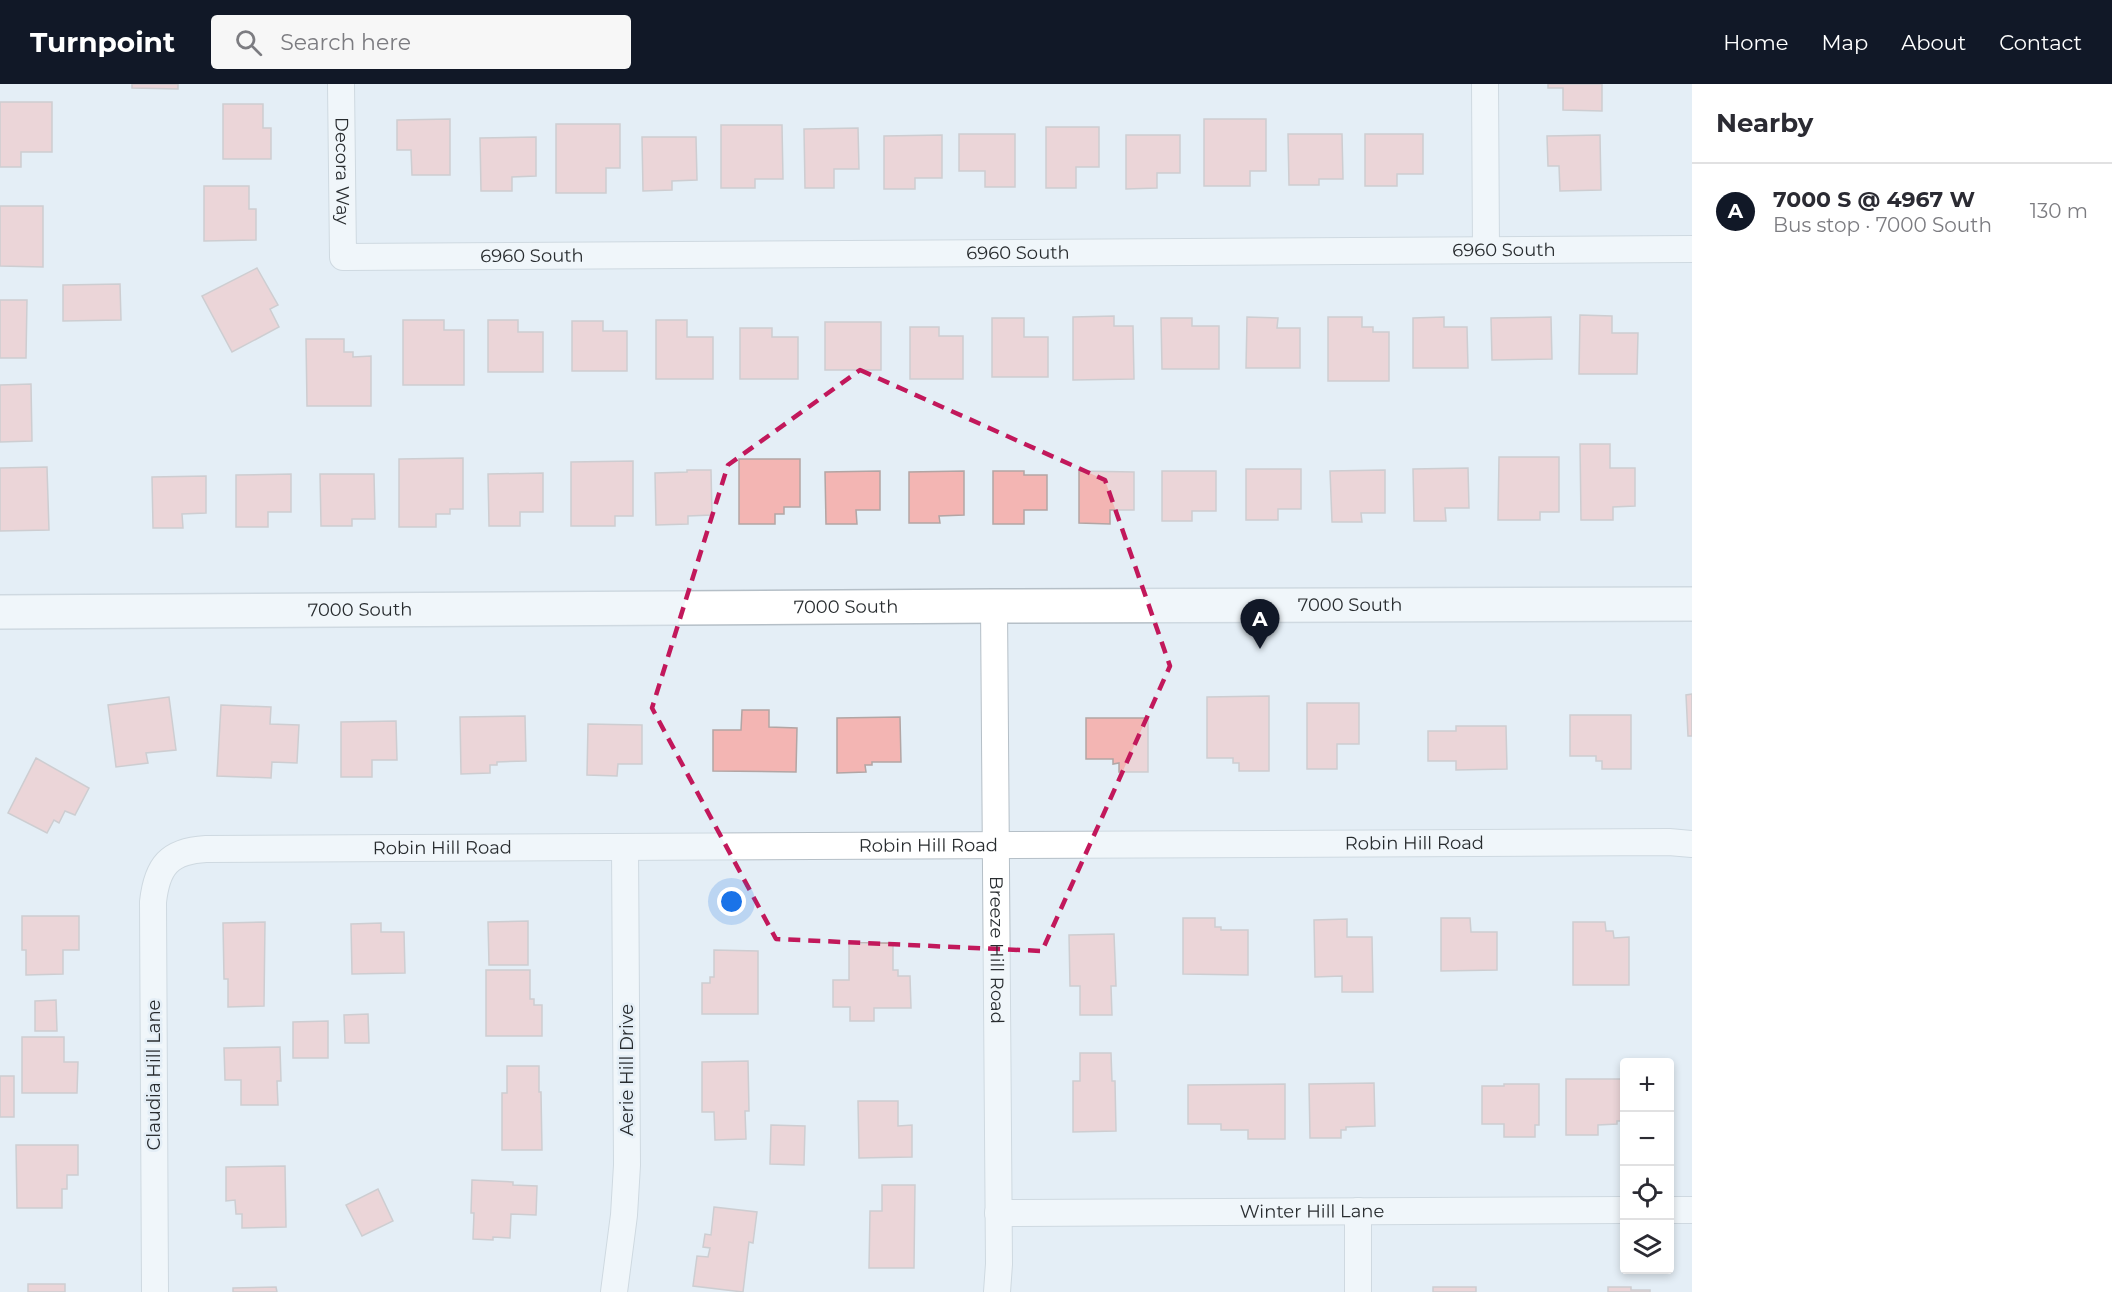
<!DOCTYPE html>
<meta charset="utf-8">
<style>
:root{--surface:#fff;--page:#f7f7f7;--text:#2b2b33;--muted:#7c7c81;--line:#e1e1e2;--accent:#111827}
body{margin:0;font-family:Montserrat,sans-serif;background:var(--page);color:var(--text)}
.controls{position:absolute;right:18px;bottom:18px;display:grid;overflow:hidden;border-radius:6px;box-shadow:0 3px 9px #0003}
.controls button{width:54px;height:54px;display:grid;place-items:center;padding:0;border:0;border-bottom:2px solid var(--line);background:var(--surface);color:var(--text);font:30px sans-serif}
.you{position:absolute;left:732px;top:818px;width:21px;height:21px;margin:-15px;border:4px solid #fff;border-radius:50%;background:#1a73e8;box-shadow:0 0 0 9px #1a73e833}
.badge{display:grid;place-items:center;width:39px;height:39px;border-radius:50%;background:var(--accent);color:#fff;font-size:20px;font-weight:700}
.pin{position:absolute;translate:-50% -50px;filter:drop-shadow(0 2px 3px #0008)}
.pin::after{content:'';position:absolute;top:32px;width:21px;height:18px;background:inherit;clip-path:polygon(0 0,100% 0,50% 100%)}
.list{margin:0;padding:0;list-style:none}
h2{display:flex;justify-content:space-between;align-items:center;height:78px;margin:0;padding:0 24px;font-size:26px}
h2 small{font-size:20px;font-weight:400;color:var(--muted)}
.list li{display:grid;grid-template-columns:39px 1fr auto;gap:18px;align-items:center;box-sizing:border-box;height:96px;padding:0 24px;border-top:2px solid var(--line)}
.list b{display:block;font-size:22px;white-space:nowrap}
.list p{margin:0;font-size:20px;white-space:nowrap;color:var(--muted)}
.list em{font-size:20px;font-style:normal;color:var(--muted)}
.icon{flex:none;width:33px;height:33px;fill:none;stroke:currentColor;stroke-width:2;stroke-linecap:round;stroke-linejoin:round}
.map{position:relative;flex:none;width:1692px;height:1208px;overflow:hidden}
header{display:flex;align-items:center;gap:36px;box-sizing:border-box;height:84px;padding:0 30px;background:var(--accent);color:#fff}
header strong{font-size:28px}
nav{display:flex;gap:33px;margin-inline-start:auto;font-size:21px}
.search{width:420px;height:54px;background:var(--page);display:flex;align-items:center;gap:15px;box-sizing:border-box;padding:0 21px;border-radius:6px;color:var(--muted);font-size:22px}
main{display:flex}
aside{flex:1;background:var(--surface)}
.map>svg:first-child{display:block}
.building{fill:#f3b5b3;stroke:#b2a5a4;stroke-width:1.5}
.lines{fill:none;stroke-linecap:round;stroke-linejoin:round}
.street-casing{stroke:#b5bfc7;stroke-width:28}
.secondary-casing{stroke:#b5bfc7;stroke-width:36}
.street{stroke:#fff;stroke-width:26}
.secondary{stroke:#fff;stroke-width:33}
.marked{fill:none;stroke:#c2185b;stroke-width:4.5;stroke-dasharray:12 8;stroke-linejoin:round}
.labels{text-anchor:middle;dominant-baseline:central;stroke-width:5;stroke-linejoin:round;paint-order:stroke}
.street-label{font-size:18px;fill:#282c2f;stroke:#e4eef6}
</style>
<header>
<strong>Turnpoint</strong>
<div class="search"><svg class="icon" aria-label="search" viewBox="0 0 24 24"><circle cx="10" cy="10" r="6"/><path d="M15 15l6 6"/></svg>Search here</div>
<nav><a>Home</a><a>Map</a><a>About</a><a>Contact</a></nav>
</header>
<main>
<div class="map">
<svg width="1692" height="1208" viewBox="0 0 1692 1208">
<rect width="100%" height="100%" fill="#e4eef6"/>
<g class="building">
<path d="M132 0H178V5L132 4Z"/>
<path d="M1548 0H1602V27L1563 26V4H1548Z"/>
<path d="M0 18H52V68H21V83H0Z"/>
<path d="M223 20H263V44H271V75H223Z"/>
<path d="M450 35V91H412L411 66H397V36Z"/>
<path d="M1204 35H1266V87H1250V102H1204Z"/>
<path d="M556 40H620V84H606V109H556Z"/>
<path d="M721 41H782L783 95H755V104H721Z"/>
<path d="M1046 43H1099V83H1076V104H1046Z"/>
<path d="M858 44 859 85H834V104H805L804 45Z"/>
<path d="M959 50H1015V103H985V87H959Z"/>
<path d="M1288 50H1342L1343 95H1319V101H1289Z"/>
<path d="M1365 50H1423V90H1397V102H1365Z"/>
<path d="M942 51V94H915V105H884V52Z"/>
<path d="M1126 51H1180V89H1157V104L1126 105Z"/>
<path d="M1600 51 1601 106 1560 107 1559 82H1548L1547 52Z"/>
<path d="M536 53V92L512 93V107H481L480 54Z"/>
<path d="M642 53H696L697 96 672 97V106L643 107Z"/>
<path d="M204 102H249V125H256V156L204 157Z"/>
<path d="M0 122H43V183L0 182Z"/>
<path d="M257 184 278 221 270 225 279 243 232 268 202 212Z"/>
<path d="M120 200 121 236 63 237V201Z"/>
<path d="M0 216H27L26 274H0Z"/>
<path d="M1580 231 1612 232V249H1638L1637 290H1579Z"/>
<path d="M1114 232V242H1133L1134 295 1073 296V233Z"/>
<path d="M1247 233 1278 234 1277 244H1300V284H1246Z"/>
<path d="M1328 233H1362V243H1373V248H1389V297H1328Z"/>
<path d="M1444 233V243H1467L1468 284H1413V234Z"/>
<path d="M1551 233 1552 275 1492 276 1491 234Z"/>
<path d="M992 234H1024V253H1048V293H992Z"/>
<path d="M1161 234H1192V242H1219V285H1162Z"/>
<path d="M403 236H444V246H464V301H403Z"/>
<path d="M488 236H518V248H543V288H488Z"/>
<path d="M656 236H687V253H713V295H656Z"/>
<path d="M572 237H603V247H627V287H572Z"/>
<rect x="825" y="238" width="56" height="48"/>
<path d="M910 243H939V252H963V295H910Z"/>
<path d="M740 244H772V253H798V295H740Z"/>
<path d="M306 255H344V268H353V273L371 272V322H307Z"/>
<path d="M31 300 32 357 0 358V301Z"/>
<path d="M1580 360H1610V384H1635V422L1613 423V436H1581Z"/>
<path d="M1499 373H1559V428H1540V436H1498Z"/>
<path d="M463 374V425H450V430H436V443H399V375Z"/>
<path d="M739 375H800V423H784V430H775V440H739Z"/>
<path d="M633 377V432H615V442H571V378Z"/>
<path d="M47 383 49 446 0 447V384Z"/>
<path d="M1468 384 1469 424H1445L1446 437H1414L1413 385Z"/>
<path d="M1246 385H1301V425H1278V436H1246Z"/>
<path d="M687 386H711L712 431 688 432V440L656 441 655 389 687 388Z"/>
<path d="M1385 386V429H1361L1362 438H1332L1330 387Z"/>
<path d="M880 387V426H856L857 440H826L825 388Z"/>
<path d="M964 387V431L939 432 940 439H909V388Z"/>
<path d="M993 387H1024V391H1047V426H1024V440H993Z"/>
<path d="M1079 387 1134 388V426H1110V440L1079 439Z"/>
<path d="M1162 387H1216V427H1192V437H1162Z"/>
<path d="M543 389V428H520V442H489L488 390Z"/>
<path d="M291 390V428H268V443H236V391Z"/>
<path d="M320 390H374L375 435H352V442H321Z"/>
<path d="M206 392V429L182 430 183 444H153L152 393Z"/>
<path d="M1692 610V652H1688L1686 611Z"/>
<path d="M1269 612V687H1239V679H1233V674H1207V613Z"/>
<path d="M169 613 176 666 146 669 148 679 116 683 108 621Z"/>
<path d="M1307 619H1359V660H1337V685H1307Z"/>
<path d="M221 621 271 623 270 640 299 641 297 679 272 678 271 694 217 692Z"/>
<path d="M742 626H769V643L797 644 796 688 713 687V646H741Z"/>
<path d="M1570 631H1631V685H1602V677H1596V672H1570Z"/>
<path d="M525 632 526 677 497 678V681H490V689L461 690 460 633Z"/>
<path d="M900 633 901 678H872V681H865L866 688 837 689V634Z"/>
<path d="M1086 634H1148V688H1119V679L1113 680V675H1086Z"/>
<path d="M396 637 397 676H372V693H341V638Z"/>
<path d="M588 640 642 641V680H618L617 692 587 691Z"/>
<path d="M1456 642H1506L1507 685 1456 686V677H1428V647H1456Z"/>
<path d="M36 674 89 704 75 731 65 727 59 739 54 736 47 749 8 729Z"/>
<path d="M22 832H79V866H63V890L26 891V866H22Z"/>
<path d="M1183 834H1215V843H1221V846H1248V891L1183 890Z"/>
<path d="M1441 834H1470L1471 848H1497V886L1441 887Z"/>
<path d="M1347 835V853H1372L1373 908H1342V892L1315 893 1314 836Z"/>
<path d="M528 837V881H489L488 838Z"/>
<path d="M265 838 264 922 228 923V895H224L223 839Z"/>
<path d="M1573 838H1605L1606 847H1613L1614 854 1629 853V901H1573Z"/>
<path d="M381 839V848H404L405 889 352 890 351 840Z"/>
<path d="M1114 850 1116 902H1111L1112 931H1080V902H1070L1069 851Z"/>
<path d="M849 859H893V886H898V892H910L911 924H874V937H850V923H833V896H849Z"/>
<path d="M714 866 758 867V930H702V899H710V893H714Z"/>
<path d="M486 886H530V915H534V921H542V952H486Z"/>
<path d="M56 916 57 947H35V917Z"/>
<path d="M368 930 369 959H345L344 931Z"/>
<path d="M328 937V974H293V938Z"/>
<path d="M22 953H64V978H78L77 1009H22Z"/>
<path d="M280 963 281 997H277L278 1021H241V996H225L224 964Z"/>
<path d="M1080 969H1111L1112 997H1115L1116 1047 1073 1048V997H1080Z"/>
<path d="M748 977 749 1027H745L746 1055 715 1056 714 1028H702V978Z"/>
<path d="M507 982H539V1008H541L542 1066H502V1009H507Z"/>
<rect x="0" y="992" width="14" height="41"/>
<path d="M1566 995H1624V1037H1617V1040L1598 1041V1051H1566Z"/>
<path d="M1374 999 1375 1042 1346 1043V1046H1341V1054H1310L1309 1000Z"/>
<path d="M1285 1000V1055H1248V1046H1221V1040H1188V1001Z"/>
<path d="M1504 1000H1539V1041H1535V1053H1504V1040H1482V1002H1504Z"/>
<path d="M858 1017H898V1042L912 1041V1073L859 1074Z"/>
<path d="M771 1041 805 1042 804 1081 770 1080Z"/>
<path d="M16 1061H78V1091H67V1105H62V1124H17Z"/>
<path d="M285 1082 286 1143 242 1144V1130H236L235 1116 226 1117V1083Z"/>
<path d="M472 1096 513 1098V1101L537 1102 536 1131 511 1130 510 1154 493 1153V1156L473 1155 474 1129H471Z"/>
<path d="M882 1101H915L914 1184H869L870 1127H882Z"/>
<path d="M378 1105 393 1137 362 1152 346 1121Z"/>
<path d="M714 1123 757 1128 753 1159 749 1158 743 1208 693 1202 697 1172 708 1173 710 1164 703 1163 705 1150 711 1151Z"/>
<rect x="28" y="1200" width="37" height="8"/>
<path d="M276 1203 277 1208H233V1204Z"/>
<rect x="1433" y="1203" width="43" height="5"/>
<path d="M1608 1203H1631V1206H1650V1208H1608Z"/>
</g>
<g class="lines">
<defs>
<g id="street">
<path id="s1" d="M341 0 343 173 1692 165"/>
<path d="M1485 0 1486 166"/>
<path id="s2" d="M994 522 999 1180 997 1208"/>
<path d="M1670 1126H1692"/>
<path d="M1358 1127V1208"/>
<path id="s3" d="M998 1129 1624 1126"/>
<path id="s4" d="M155 1208 153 818C157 782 169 767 206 765L1669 758 1692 760"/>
<path d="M614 1208 624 1131 627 1081 625 763"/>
</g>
<g id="secondary">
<path id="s5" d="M0 528 994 522 1692 520"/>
</g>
</defs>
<use href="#street" class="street-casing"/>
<use href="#secondary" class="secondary-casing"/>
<use href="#street" class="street"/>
<use href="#secondary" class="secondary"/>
</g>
<path d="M0 0H1692V1208H0ZM860 286 1105 396 1170 582 1042 867 776 855 652 624 728 381Z" fill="#e4eef6" fill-opacity=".55" fill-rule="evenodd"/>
<path class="marked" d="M860 286 1105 396 1170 582 1042 867 776 855 652 624 728 381Z"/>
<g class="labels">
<g class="street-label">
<text stroke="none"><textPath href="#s1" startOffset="87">Decora Way</textPath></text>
<text stroke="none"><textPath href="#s1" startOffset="1334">6960 South</textPath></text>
<text stroke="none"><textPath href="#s1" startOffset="848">6960 South</textPath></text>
<text stroke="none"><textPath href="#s1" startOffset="362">6960 South</textPath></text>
<text stroke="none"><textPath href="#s5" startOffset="1350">7000 South</textPath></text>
<text stroke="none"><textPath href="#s5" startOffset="846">7000 South</textPath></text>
<text stroke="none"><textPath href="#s5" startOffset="360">7000 South</textPath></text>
<text stroke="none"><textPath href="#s4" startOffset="1683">Robin Hill Road</textPath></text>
<text stroke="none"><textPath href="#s4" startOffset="1197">Robin Hill Road</textPath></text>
<text stroke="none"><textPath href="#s4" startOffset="711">Robin Hill Road</textPath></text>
<text stroke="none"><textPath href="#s2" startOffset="344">Breeze Hill Road</textPath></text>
<text transform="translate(627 986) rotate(-90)">Aerie Hill Drive</text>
<text transform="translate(154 991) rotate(-90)">Claudia Hill Lane</text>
<text stroke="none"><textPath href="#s3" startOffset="314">Winter Hill Lane</textPath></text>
</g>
</g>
</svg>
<div class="controls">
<button>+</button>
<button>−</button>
<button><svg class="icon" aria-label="locate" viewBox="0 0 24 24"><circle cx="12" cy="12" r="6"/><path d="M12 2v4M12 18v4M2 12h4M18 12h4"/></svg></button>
<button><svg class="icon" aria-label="layers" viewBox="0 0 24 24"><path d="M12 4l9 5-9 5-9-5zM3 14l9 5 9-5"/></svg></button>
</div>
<div class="you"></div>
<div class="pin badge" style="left:1260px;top:565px">A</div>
</div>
<aside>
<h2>Nearby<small></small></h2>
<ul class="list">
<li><span class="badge">A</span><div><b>7000 S @ 4967 W</b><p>Bus stop · 7000 South</p></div><em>130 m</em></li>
</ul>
</aside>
</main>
